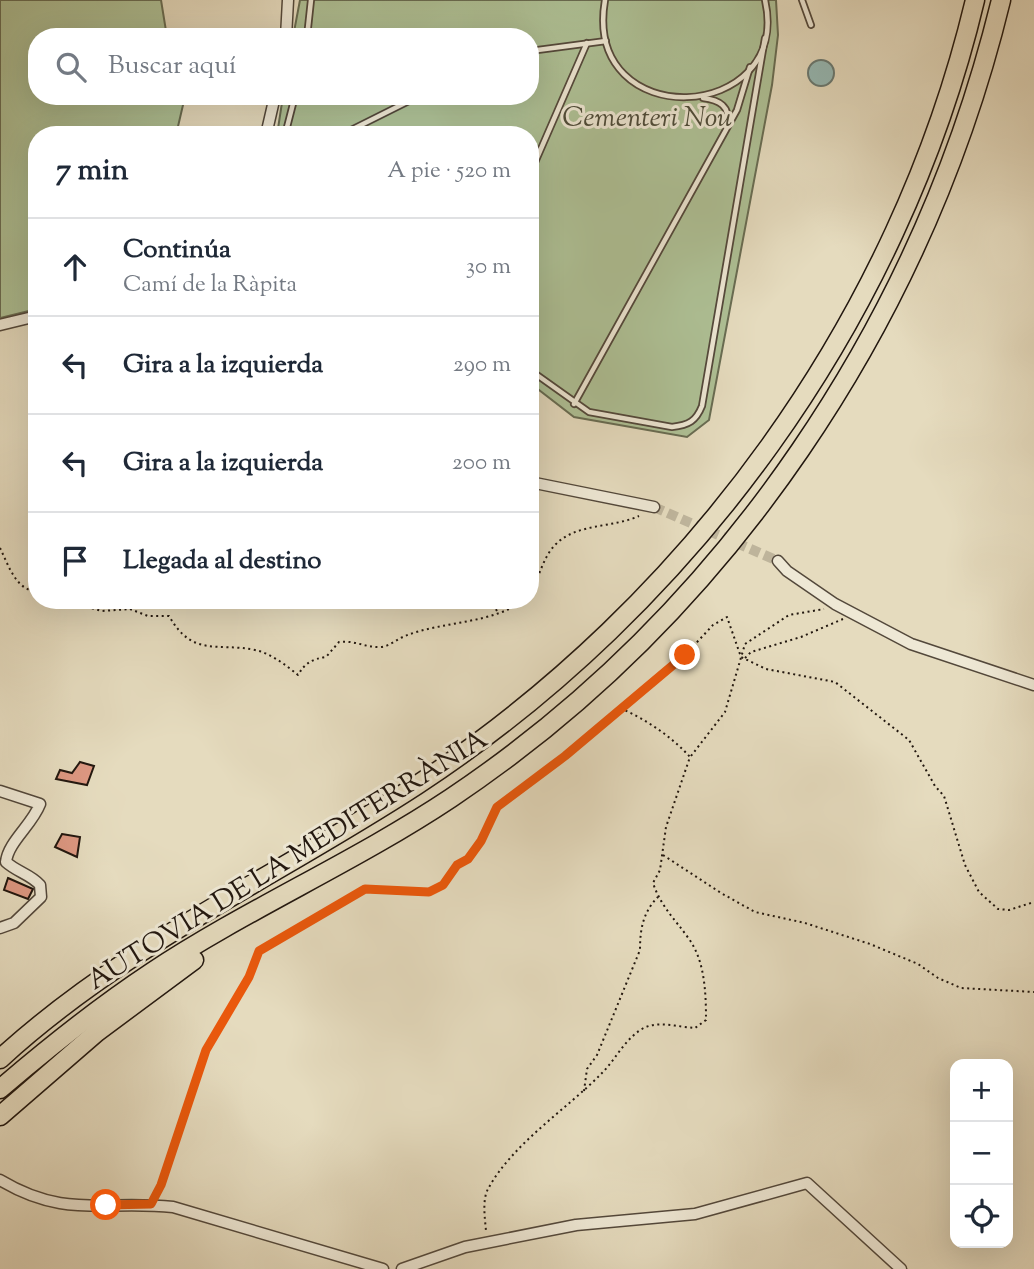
<!DOCTYPE html>
<html lang="es">
<meta charset="utf-8">
<style>
:root{--surface:#fff;--page:#f2f2f3;--text:#1f2937;--muted:#747a83;--line:#e0e1e3}
body{margin:0;font-family:"Sorts Mill Goudy",serif;background:var(--page);color:var(--text)}
.controls{position:absolute;right:21px;bottom:21px;display:grid;overflow:hidden;border-radius:14px;box-shadow:0 7px 28px #0002}
.controls button{width:63px;height:63px;display:grid;place-items:center;padding:0;border:0;border-bottom:2px solid var(--line);background:var(--surface);color:var(--text);font:35px sans-serif}
.stop{position:absolute;width:21px;height:21px;margin:-16px;border:5px solid #ea580c;border-radius:50%;background:#fff}
.stop.end{background:#ea580c;border-color:#fff;box-shadow:0 2px 7px #0008}
.list{margin:0;padding:0;list-style:none}
h2{display:flex;justify-content:space-between;align-items:center;height:91px;margin:0;padding:0 28px;font-size:30px}
h2 small{font-size:23px;font-weight:400;color:var(--muted)}
.list li{display:grid;grid-template-columns:46px 1fr auto;gap:21px;align-items:center;box-sizing:border-box;height:98px;padding:0 28px;border-top:2px solid var(--line)}
.list b{display:block;font-size:26px;white-space:nowrap}
.list p{margin:0;font-size:23px;white-space:nowrap;color:var(--muted)}
.list em{font-size:23px;font-style:normal;color:var(--muted)}
.icon{flex:none;width:38px;height:38px;fill:none;stroke:currentColor;stroke-width:2;stroke-linecap:round;stroke-linejoin:round}
.map{position:relative;flex:none;width:1034px;height:1269px;overflow:hidden}
.search{position:absolute;background:var(--surface);box-shadow:0 7px 28px #0002;left:28px;top:28px;width:511px;height:77px;display:flex;align-items:center;gap:18px;box-sizing:border-box;padding:0 24px;border-radius:28px;color:var(--muted);font-size:26px}
.panel{position:absolute;background:var(--surface);box-shadow:0 7px 28px #0002;left:28px;top:126px;width:511px;height:483px;border-radius:28px}
.map>svg:first-child{display:block}
.green{fill:#aec196;stroke:#686c52;stroke-width:2}
.water{fill:#96bab6;stroke:#687973;stroke-width:2}
.building{fill:#dd9882;stroke:#22170f;stroke-width:2}
.lines{fill:none;stroke-linecap:round;stroke-linejoin:round}
.minor-tunnel{stroke:#beb49b;stroke-width:10;stroke-dasharray:10 5;stroke-linecap:butt}
.service-casing{stroke:#53483b;stroke-width:8}
.minor-casing{stroke:#53483b;stroke-width:13}
.motorway-casing{stroke:#22170f;stroke-width:21}
.path{stroke:#22170f;stroke-width:2;stroke-dasharray:2 3.5;stroke-linecap:butt}
.service{stroke:#eee8d5;stroke-width:4.5}
.minor{stroke:#eee8d5;stroke-width:10}
.motorway{stroke:#e5dbbe;stroke-width:18}
.route{stroke:#ea580c;stroke-width:9}
.labels{text-anchor:middle;dominant-baseline:central;stroke-width:6;stroke-linejoin:round;paint-order:stroke}
.park-label{font-size:28px;font-style:italic;fill:#4c4a38;stroke:#eee8d5}
.street-label{font-size:28px;fill:#22170f;stroke:#eee8d5}
</style>
<div class="map">
<svg width="1034" height="1269" viewBox="0 0 1034 1269">
<rect width="100%" height="100%" fill="#e5dbbe"/>
<filter id="stains"><feTurbulence type="fractalNoise" baseFrequency=".00286" numOctaves="4"/><feColorMatrix values="0 0 0 0 .2 0 0 0 0 .09 0 0 0 0 .02 0 0 0 .5 -.17"/></filter>
<radialGradient id="worn" r=".72"><stop offset=".6" stop-color="#630" stop-opacity="0"/><stop offset="1" stop-color="#630" stop-opacity=".3"/></radialGradient>
<g class="green">
<path d="M0 0H161L167 37H37V96H181L183 105 176 135H37V309L0 318Z"/>
<path d="M300 0H776L778 35 772 85 709 420 687 437 574 417 530 383V135H277L283 96H530V37H293Z"/>
</g>
<circle class="water" cx="821" cy="73" r="13"/>
<g class="building">
<path d="M80 762 94 766 87 785 56 779 60 770 72 773Z"/>
<path d="M62 834 80 837 77 857 55 847Z"/>
<path d="M8 878 33 889 28 899 4 890Z"/>
</g>
<g class="lines">
<path class="minor-tunnel" d="M654 507 778 561"/>
<defs>
<g id="service">
<path d="M605 0C582 135 793 124 765 0"/>
<path d="M802 0 811 25"/>
<path d="M307 37 311 0"/>
<path d="M530 51 606 41"/>
<path d="M703 98C719 100 731 106 727 125"/>
<path d="M285 135 295 96"/>
<path d="M341 135 419 96"/>
<path d="M530 174 587 43"/>
<path d="M530 370 589 412 672 427C689 425 696 421 702 406L765 38"/>
<path d="M574 404 737 110 750 67"/>
</g>
<g id="minor">
<path d="M286 37 288 0"/>
<path d="M266 135 275 96"/>
<path d="M0 325 37 316"/>
<path d="M530 482 654 507"/>
<path d="M778 561 787 571 835 604 911 644 1034 685"/>
<path d="M0 791 40 804C32 825 8 842 6 862 17 872 30 874 40 885L41 897 14 923 0 928"/>
<path d="M0 1180C65 1219 104 1200 173 1207L383 1269"/>
<path d="M402 1269 465 1247 576 1225 695 1214 807 1183 901 1269"/>
</g>
<g id="motorway">
<path d="M0 1059C124 945 278 876 417 785 691 605 899 320 975 0"/>
<path d="M0 1089C49 1047 99 1007 152 972 247 909 355 862 451 798 727 613 923 321 1001 0"/>
<path d="M0 1116 97 1032 194 960"/>
</g>
</defs>
<use href="#service" class="service-casing"/>
<use href="#minor" class="minor-casing"/>
<use href="#motorway" class="motorway-casing"/>
<g class="path">
<path d="M0 548C9 566 15 589 37 592"/>
<path d="M530 593C540 577 542 558 556 544 577 523 613 528 639 516"/>
<path d="M60 600 102 611 130 609 148 616H169C193 658 217 642 255 650 270 653 286 665 298 675 305 663 312 659 326 657L339 642C355 640 366 648 381 647 390 646 397 639 405 636 442 621 494 624 523 600"/>
<path d="M490 600 497 611"/>
<path d="M745 658 751 652 801 637 843 619"/>
<path d="M623 708 685 655 713 625 727 617 741 657 766 669 835 682 909 740 935 786 944 796 965 865 979 892 998 909 1009 910 1034 902"/>
<path d="M691 756 725 712 745 644 789 615 824 609"/>
<path d="M663 855 721 893 755 912 805 923 870 944 918 964 938 978 961 988 1034 992"/>
<path d="M584 1091 587 1069 597 1055 640 950C640 929 643 912 658 897"/>
<path d="M157 1194 206 1050 249 977 259 952 365 889 429 892 443 885 457 865 468 858 481 841 497 807 622 709C647 720 672 737 690 757L666 827 660 870 653 883C661 907 675 919 689 939 705 961 706 994 706 1020L695 1028C678 1027 657 1020 642 1029 624 1040 616 1059 602 1073 567 1109 512 1144 488 1189 482 1200 485 1219 486 1231"/>
</g>
<use href="#service" class="service"/>
<use href="#minor" class="minor"/>
<use href="#motorway" class="motorway"/>
</g>
<g class="lines">
<path class="route" d="M106 1205 151 1204 161 1185 206 1050 249 977 259 951 365 889 429 892 443 885 457 865 468 859 481 841 497 807 565 756 685 655"/>
</g>
<g class="labels">
<g class="park-label">
<text x="647" y="119">Cementeri Nou</text>
</g>
<g class="street-label">
<text transform="translate(288 861) rotate(-32)">AUTOVIA DE LA MEDITERRÀNIA</text>
</g>
</g>
<rect width="100%" height="100%" filter="url(#stains)"/>
<rect width="100%" height="100%" fill="url(#worn)"/>
</svg>
<div class="controls">
<button>+</button>
<button>−</button>
<button><svg class="icon" aria-label="locate" viewBox="0 0 24 24"><circle cx="12" cy="12" r="6"/><path d="M12 2v4M12 18v4M2 12h4M18 12h4"/></svg></button>
</div>
<div class="stop" style="left:106px;top:1205px"></div>
<div class="stop end" style="left:685px;top:655px"></div>
<div class="search"><svg class="icon" aria-label="search" viewBox="0 0 24 24"><circle cx="10" cy="10" r="6"/><path d="M15 15l6 6"/></svg>Buscar aquí</div>
<section class="panel">
<h2>7 min<small>A pie · 520 m</small></h2>
<ul class="list">
<li><svg class="icon" aria-label="ahead" viewBox="0 0 24 24"><path d="M12 20V5M6 11l6-6 6 6"/></svg><div><b>Continúa</b><p>Camí de la Ràpita</p></div><em>30 m</em></li>
<li><svg class="icon" aria-label="left" viewBox="0 0 24 24"><path d="M17 20v-9H6M10 6l-5 5 5 5"/></svg><div><b>Gira a la izquierda</b></div><em>290 m</em></li>
<li><svg class="icon" aria-label="left" viewBox="0 0 24 24"><path d="M17 20v-9H6M10 6l-5 5 5 5"/></svg><div><b>Gira a la izquierda</b></div><em>200 m</em></li>
<li><svg class="icon" aria-label="arrive" viewBox="0 0 24 24"><path d="M6 21V4h12l-3 4 3 4H6"/></svg><div><b>Llegada al destino</b></div></li>
</ul>
</section>
</div>
